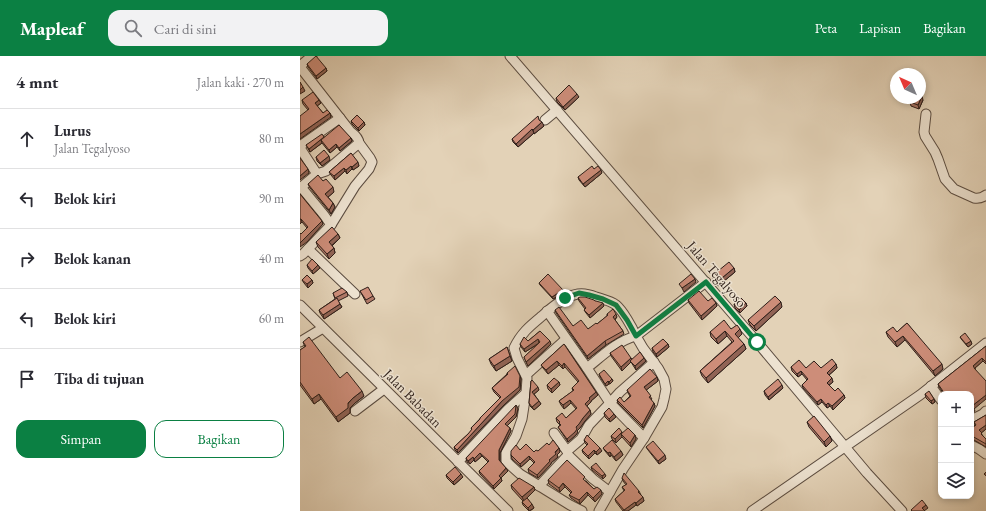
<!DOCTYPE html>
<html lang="id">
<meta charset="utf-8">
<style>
:root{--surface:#fff;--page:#f2f2f3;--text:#2b2b33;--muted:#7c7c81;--line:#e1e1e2;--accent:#0b8043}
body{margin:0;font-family:"EB Garamond",serif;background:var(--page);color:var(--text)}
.controls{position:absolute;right:12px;bottom:12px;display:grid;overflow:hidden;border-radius:8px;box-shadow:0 2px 6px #0003}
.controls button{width:36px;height:36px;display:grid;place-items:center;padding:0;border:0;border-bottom:1px solid var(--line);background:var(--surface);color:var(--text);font:20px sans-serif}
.compass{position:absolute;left:590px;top:12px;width:36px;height:36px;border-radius:50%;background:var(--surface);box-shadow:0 2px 6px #0003;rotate:316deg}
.stop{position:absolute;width:12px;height:12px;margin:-9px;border:3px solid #0b8043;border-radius:50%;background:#fff}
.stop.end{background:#0b8043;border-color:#fff;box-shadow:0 1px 4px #0008}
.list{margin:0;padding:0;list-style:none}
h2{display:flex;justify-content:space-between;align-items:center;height:52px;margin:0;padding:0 16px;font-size:17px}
h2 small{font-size:13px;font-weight:400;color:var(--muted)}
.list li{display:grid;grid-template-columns:26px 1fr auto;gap:12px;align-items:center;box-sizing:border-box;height:60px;padding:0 16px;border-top:1px solid var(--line)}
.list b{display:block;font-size:15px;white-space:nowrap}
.list p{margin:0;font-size:13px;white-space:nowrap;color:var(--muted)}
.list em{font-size:13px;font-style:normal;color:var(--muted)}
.actions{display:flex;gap:8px;padding:12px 16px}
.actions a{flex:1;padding:9px 0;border:1px solid var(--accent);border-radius:12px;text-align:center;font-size:14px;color:var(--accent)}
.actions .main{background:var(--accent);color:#fff}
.icon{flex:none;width:22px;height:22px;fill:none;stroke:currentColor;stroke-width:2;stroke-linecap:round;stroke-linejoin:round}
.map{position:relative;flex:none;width:686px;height:455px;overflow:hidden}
header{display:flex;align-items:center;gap:24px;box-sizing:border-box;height:56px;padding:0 20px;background:var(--accent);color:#fff}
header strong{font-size:19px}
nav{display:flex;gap:22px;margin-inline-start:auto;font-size:14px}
.search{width:280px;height:36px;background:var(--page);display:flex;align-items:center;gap:10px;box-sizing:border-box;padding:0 14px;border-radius:12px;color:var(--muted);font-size:15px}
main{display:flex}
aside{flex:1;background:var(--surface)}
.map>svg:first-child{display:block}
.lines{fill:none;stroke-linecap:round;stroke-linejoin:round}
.minor-casing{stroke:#5b4c40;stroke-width:11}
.minor{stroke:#ede2d0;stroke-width:9}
.wall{fill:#b07968;stroke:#2e1f19}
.shaded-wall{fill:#906355;stroke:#2e1f19}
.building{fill:#cd8d79;stroke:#2e1f19}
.route{stroke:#0b8043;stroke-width:5}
.labels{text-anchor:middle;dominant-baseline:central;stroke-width:3;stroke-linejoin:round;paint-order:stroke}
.street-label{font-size:14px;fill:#2e1f19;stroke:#ede2d0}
</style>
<header>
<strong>Mapleaf</strong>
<div class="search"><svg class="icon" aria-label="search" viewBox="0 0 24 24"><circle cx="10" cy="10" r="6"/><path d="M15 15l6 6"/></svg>Cari di sini</div>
<nav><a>Peta</a><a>Lapisan</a><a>Bagikan</a></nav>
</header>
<main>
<aside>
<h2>4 mnt<small>Jalan kaki · 270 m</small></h2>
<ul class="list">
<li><svg class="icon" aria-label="ahead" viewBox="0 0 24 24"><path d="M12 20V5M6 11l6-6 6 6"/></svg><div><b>Lurus</b><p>Jalan Tegalyoso</p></div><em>80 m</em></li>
<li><svg class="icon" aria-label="left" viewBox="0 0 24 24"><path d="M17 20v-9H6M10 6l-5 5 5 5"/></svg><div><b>Belok kiri</b></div><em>90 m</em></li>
<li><svg class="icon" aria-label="right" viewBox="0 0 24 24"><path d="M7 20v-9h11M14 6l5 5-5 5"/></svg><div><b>Belok kanan</b></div><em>40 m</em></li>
<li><svg class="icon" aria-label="left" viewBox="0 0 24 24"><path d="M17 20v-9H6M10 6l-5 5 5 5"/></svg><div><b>Belok kiri</b></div><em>60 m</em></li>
<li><svg class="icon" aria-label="arrive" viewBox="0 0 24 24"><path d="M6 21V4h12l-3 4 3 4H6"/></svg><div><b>Tiba di tujuan</b></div></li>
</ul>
<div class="actions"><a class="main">Simpan</a><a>Bagikan</a></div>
</aside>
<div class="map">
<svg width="686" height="455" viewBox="0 0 686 455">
<rect width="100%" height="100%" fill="#e3d2b7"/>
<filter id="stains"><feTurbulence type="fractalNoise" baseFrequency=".005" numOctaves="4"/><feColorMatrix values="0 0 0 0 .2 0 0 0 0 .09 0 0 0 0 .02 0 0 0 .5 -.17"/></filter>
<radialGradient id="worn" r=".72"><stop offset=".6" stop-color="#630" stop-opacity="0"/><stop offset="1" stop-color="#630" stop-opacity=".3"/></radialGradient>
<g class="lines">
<defs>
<g id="minor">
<path d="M210 0 457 286 567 417 602 455"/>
<path d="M0 10 12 0"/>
<path d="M0 11 50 75C54 78 59 82 59 87L70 102 72 106 69 113 55 130 31 169"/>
<path d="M626 58 624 76 625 80 635 96 638 103 645 123 654 133 674 142C679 143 682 142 686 139"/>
<path d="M245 64 257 54"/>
<path d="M0 90 40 62"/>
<path d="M0 92 17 118"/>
<path d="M0 132 17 118 26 115 59 87"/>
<path d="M8 193 55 238"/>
<path d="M0 200 3 198 31 169 24 159 1 131"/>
<path d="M0 249 208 455"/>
<path d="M247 255 287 312"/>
<path d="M0 286 23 272"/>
<path d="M226 319 266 283"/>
<path d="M631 330 641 344"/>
<path d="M55 355 84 333"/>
<path d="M671 364 683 358 686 355"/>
<path d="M254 377 267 395 268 399 293 423 310 436"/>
<path d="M671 389 679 393 686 398"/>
<path d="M267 395 281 383 289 369 310 347 344 382"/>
<path d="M158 406 208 353 226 337"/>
<path d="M239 430 268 399"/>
<path d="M282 455 270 449 220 418 209 408 206 405V397L216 380 222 363 226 337 227 322 217 302 214 292C221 277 230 270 242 260 252 251 265 240 278 238 284 237 291 239 296 241 302 243 311 245 316 249 323 255 332 271 336 280 317 285 302 300 287 312L310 347 320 336 354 306"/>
<path d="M299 455 323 413 344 382 362 351 364 343 366 333 364 323 358 312 343 292 336 280 406 226"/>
<path d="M452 455 620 339 686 287"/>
</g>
</defs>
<use href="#minor" class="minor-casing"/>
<use href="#minor" class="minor"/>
</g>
<g class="wall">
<path d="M7 8 26 12 27 15 17 23 8 11Z"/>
<path d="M279 41 265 54 257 46 256 42Z"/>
<path d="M2 44H19L21 47 17 50 23 57H30L31 61 8 54 3 48Z"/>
<path d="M623 44 619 53 611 50 610 46Z"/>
<path d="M239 64 244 70 234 78V77L218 91 213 86 212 83Z"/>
<path d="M51 65 64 66 65 69 59 75 52 68Z"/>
<path d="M24 81 51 82 52 85 40 95 37 91 30 97 22 87 10 96 6 89Z"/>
<path d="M51 97 59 110 53 114 52 113 47 118 45 115 35 124 31 119 29 116Z"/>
<path d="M16 101 30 104 22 110 17 105Z"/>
<path d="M294 113 302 117 285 131 279 124 278 121Z"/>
<path d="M23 125 34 136 28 141 33 147 35 151 31 158 10 132 8 128Z"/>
<path d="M0 138 23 168 7 186 1 178 7 172 2 166 0 168Z"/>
<path d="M38 178 40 182 32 190 34 192 35 197 29 203 18 191 16 186Z"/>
<path d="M7 209 20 212 13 218 8 212Z"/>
<path d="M434 212 435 216 418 230 413 224 412 220Z"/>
<path d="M2 224H12L13 227 8 232 4 227Z"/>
<path d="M239 227 264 237 253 243 240 229Z"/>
<path d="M60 235 73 240 75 243 67 248Z"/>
<path d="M47 236 48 240 38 245 42 251 24 263 20 257 19 254 35 243 33 237Z"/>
<path d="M278 242 295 245 304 250 290 262 286 257 284 254 285 253 279 245Z"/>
<path d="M388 244 408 245 416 247 417 250 402 264 389 247Z"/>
<path d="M446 247 447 250 440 257 435 252 434 248Z"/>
<path d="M482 251 456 275 450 269 448 264Z"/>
<path d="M255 254 273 270 288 273 297 268 307 260V258L317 261 315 264 323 275 324 278 306 289 288 303 256 257Z"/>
<path d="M607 267 643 313 635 320 605 284 597 291 588 281 586 276H597Z"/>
<path d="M431 273 442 278 438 282 444 288 446 293 408 327 402 320 400 315 432 286 427 280 418 288 411 281 410 276Z"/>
<path d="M240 275 251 288 228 310 224 301 240 287 225 296 221 291 220 288 228 285Z"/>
<path d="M660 281 672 288 668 291 662 284Z"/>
<path d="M3 286 40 322 64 340 55 347 50 352V357L38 366 21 343 14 348 0 329V294L5 291Z"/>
<path d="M264 288 298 339 291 345V346L287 350 290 354 291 358 285 365 280 372 277 375 278 376 276 379 268 386 258 371 260 369 257 366 256 362H266L276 353 271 347 264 353 261 349 259 345 273 335 272 332 278 326 265 311 263 313 259 309 248 318 243 312 241 309Z"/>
<path d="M368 288 369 291 357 301 353 296 352 292Z"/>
<path d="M686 290V308L683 305 675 312V314L674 353 675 355 671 357V338H644L639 331 638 328Z"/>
<path d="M207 291 212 305 196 315 191 308 189 303Z"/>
<path d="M310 297 331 302 332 303 346 305 336 314 331 306 322 315 311 300Z"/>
<path d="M536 308 537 312 529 319 533 326 529 329 535 335 544 339 545 342 533 354 530 350 527 352 522 346 518 349 503 332 502 329 507 324 502 318 498 321 492 315 491 311 521 312Z"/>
<path d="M207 317 221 323 220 334 204 349 158 397 155 394 154 391 168 378 172 374 171 372 200 342 194 336 192 332 207 318Z"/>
<path d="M299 318 312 323 313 325 310 328H309L306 330 300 321Z"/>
<path d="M357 321 358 325 346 334 352 343 351 344 354 347 355 350 343 372 318 347 317 344 324 346 330 340 328 337 327 334Z"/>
<path d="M231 325 239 334 234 338 241 348 234 354 230 350 229 347Z"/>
<path d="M259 326 260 329 252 337 248 333 247 329Z"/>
<path d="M483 332 469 344 465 339 464 335Z"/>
<path d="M625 338 634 343 635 346 632 348 626 342Z"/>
<path d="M218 353 216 361 207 370 210 372 211 375 200 397V405L208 415 201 422 202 425 194 433 180 418 179 415 188 406 182 400 175 406 174 404 170 408 167 406 166 402Z"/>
<path d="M304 357 314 358 316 361 310 366 305 361Z"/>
<path d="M686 359V373L681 377 683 380 686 383V391L674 384H671V373L675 369 674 366Z"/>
<path d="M507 366 530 380 532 385 526 391 509 371Z"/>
<path d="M322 376V377L335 379 336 383 331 391 322 381 316 387 312 383 311 380Z"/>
<path d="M284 384 302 395 297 399 295 397 289 403 283 397 282 394 287 389 285 387Z"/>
<path d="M249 389 259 392 260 396 257 399 258 401 251 407V408L238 422 229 417 228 413 234 407 230 403 221 411 212 403 211 399 220 394 234 396 238 395Z"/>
<path d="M346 391 366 403 359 408 348 394Z"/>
<path d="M303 392 321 395 323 399 316 405 311 399 310 401 305 395Z"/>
<path d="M291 411 306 420 303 423 292 414Z"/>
<path d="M146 419 163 421 154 429 147 422Z"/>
<path d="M322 422 339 435 344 445 337 450 336 449 328 455H323L316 446 315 443 324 435 322 431 326 429 323 425Z"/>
<path d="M248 424 286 425 294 433 302 438 295 446 288 439 280 448 271 442 269 439 271 437 265 431 260 436 249 428Z"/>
<path d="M211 429 234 431 235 434 227 442 234 452 230 455H229L223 449 222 446 223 445 212 433Z"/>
</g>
<g class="shaded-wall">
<path d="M26 12 27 15 17 23 16 20Z"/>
<path d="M3 31 5 35 0 38V34Z"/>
<path d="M277 38 279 41 265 54 263 51Z"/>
<path d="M622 40 623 44 619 53 618 49Z"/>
<path d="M19 44 21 47 17 50 15 47Z"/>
<path d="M30 57 31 61 0 83V78Z"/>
<path d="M64 66 65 69 59 75 58 72Z"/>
<path d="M242 66 244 70 234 78 233 74Z"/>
<path d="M232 73 234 77 218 91 216 88Z"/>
<path d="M24 81 21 84 22 87 10 96 9 93Z"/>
<path d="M51 82 52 85 40 95 39 92Z"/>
<path d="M36 88 37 91 30 97 29 94Z"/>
<path d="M29 100 30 104 22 110 20 107Z"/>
<path d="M58 106 59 110 53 114 52 111Z"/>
<path d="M51 110 52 113 47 118 46 114Z"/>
<path d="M44 112 45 115 35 124 34 120Z"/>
<path d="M8 113 9 117 0 124V120Z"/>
<path d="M301 114 302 117 285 131 283 128Z"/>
<path d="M33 131 34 136 27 142 25 138Z"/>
<path d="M33 147 35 151 31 158 29 154Z"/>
<path d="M0 163H1L2 166 0 168Z"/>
<path d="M22 165 23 168 7 186 0 191V187Z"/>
<path d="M38 178 40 182 30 191 29 186Z"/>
<path d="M34 192 35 197 29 203 27 198Z"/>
<path d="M18 209 20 212 13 218 12 215Z"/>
<path d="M434 212 435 216 418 230 417 226Z"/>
<path d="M395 223 396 226 384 236 382 232Z"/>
<path d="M12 224 13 227 8 232 7 228Z"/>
<path d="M263 234 264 237 253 243 252 241Z"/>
<path d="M481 246 482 251 456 275 454 270Z"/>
<path d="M303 247 304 250 290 262 289 259Z"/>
<path d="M416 247 417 250 402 264 401 260Z"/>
<path d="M446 247 447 250 440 257 439 254Z"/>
<path d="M40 248 42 251 24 263 23 259Z"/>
<path d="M316 258 317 261 314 264 313 261Z"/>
<path d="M440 273 442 278 437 283 435 278Z"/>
<path d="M425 275 427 280 418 288 416 283Z"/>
<path d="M603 280 605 284 597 291 595 286Z"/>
<path d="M238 283 239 287 225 296 224 293Z"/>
<path d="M250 285 251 288 228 310 226 306Z"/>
<path d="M305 285 306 289 288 303 287 300Z"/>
<path d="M671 285 672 288 668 291 666 288Z"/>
<path d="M368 288 369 291 357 301 356 298Z"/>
<path d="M444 288 446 293 408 327 406 322Z"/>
<path d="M210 300 212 305 196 315 194 310Z"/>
<path d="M331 302 333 305H330L331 306 322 315 321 311Z"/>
<path d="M344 302 346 305 336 314 335 310Z"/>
<path d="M682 302 683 305 675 312 676 315H675L673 310Z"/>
<path d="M257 305 259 309 248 318 246 314Z"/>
<path d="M264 307 265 311 263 313 262 310Z"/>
<path d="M536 308 537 312 528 320 527 317Z"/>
<path d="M642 308 643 313 635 320 633 315Z"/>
<path d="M501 315 502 318 498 321 497 318Z"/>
<path d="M220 320 221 323 220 334 204 349 158 397 157 394 202 345Z"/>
<path d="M357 321 358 325 345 335 344 331Z"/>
<path d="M532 322 533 326 528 330 527 327Z"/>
<path d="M312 323 313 325 310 328 309 326Z"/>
<path d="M308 325 309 328 306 330 305 328Z"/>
<path d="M259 326 260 329 252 337 251 333Z"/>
<path d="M482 329 483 332 469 344 468 341Z"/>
<path d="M238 331 239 334 233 339 232 336Z"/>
<path d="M62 335 64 340 55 347 50 352V357L38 366 36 361 53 342Z"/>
<path d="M296 336 298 339 291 345V346L286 351 285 348 289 342Z"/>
<path d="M19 338 21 343 14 348 12 343Z"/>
<path d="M544 339 545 342 533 354 532 350Z"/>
<path d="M686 339V343L674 353 672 350Z"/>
<path d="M521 343 522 346 518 349 517 346Z"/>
<path d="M634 343 635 346 632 348 631 345Z"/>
<path d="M270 344 271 347 264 353 263 349Z"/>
<path d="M239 345 241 348 234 354 232 351Z"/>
<path d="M354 347 355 350 343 372 342 369Z"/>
<path d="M528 347 530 350 527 352 526 349Z"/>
<path d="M216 349 218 353 216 361 206 371 205 368Z"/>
<path d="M290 354 291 358 285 365 280 372 277 375 278 376 276 379 268 386 267 383 283 362Z"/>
<path d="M314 358 316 361 310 366 309 363Z"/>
<path d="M686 369V373L680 378 679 374Z"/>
<path d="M210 372 211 375 200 397V407L199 404V394Z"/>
<path d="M322 376 323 379 321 378 322 381 316 387 315 383Z"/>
<path d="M335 379 336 383 331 391 330 387Z"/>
<path d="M530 380 532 385 526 391 524 386Z"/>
<path d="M259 392 260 396 257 399 258 401 251 407V408L238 422 237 419Z"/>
<path d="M300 392 302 395 297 399 296 396Z"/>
<path d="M294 394 295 397 289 403 288 400Z"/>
<path d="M321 395 323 399 316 405 314 401Z"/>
<path d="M310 396 311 399 310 401 308 397Z"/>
<path d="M180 397 182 400 175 406 174 403Z"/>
<path d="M365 399 366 403 359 408 358 405Z"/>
<path d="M229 400 230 403 221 411 220 408Z"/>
<path d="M173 401 174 404 170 408 168 405Z"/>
<path d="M206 412 208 415 200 423 199 420Z"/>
<path d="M161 418 163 421 154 429 153 426Z"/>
<path d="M305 418 306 420 303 423 302 420Z"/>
<path d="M201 422 202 425 194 433 193 430Z"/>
<path d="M263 427 265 431 260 436 259 432Z"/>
<path d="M234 431 235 434 224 445 222 441Z"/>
<path d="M301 434 302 438 295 446 293 442Z"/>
<path d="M287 436 288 439 280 448 279 444Z"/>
<path d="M343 441 344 445 337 450 336 447Z"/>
<path d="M335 446 336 449 328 455H324V454Z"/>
<path d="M232 448 234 452 229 455 228 452Z"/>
<path d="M626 449 628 452 624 455 622 452Z"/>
</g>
<g class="building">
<path d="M16 0 26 12 16 20 7 8Z"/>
<path d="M0 26 3 31 0 34Z"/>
<path d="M269 29 277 38 263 51 256 42Z"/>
<path d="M13 36 19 44 15 47 23 57 27 54 30 57 0 78V60L9 53 2 44Z"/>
<path d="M620 40H622L618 49 610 46 612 42H620Z"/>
<path d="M57 59 64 66 58 72 51 65Z"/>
<path d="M238 60 239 64 242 66 233 74 232 73 216 88 212 83Z"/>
<path d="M39 69 51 82 39 92 36 88 29 94 21 84Z"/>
<path d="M22 78 24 81 9 93 6 89Z"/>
<path d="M24 94 29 100 20 107 16 101Z"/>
<path d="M51 97 58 106 52 111 51 110 46 114 44 112 34 120 29 116Z"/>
<path d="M0 102 8 113 0 120Z"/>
<path d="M292 110 294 113 298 110 301 114 283 128 278 121Z"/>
<path d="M18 119 23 125 26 123 33 131 25 138 33 147 29 154 8 128Z"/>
<path d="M0 138 22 165 0 187V177L1 178 8 171 1 163H0Z"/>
<path d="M32 171 38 178 29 186 34 192 27 198 16 186Z"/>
<path d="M12 203 18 209 12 215 7 209Z"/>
<path d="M429 206 434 212 417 226 412 220Z"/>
<path d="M248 218 263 234 252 241 239 227Z"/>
<path d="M391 218 395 223 382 232 379 228Z"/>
<path d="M7 219 12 224 7 228 2 224Z"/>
<path d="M68 231 73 240 66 244 60 235Z"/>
<path d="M42 232 47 236 35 242 33 237Z"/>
<path d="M399 235 408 245 412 242 416 247 401 260 388 244Z"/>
<path d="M475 240 481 246 454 270 448 264Z"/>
<path d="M280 241H285L294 244 295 245H296L303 247 289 259 284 254 286 252 278 242Z"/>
<path d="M37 242 40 248 23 259 19 254Z"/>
<path d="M441 242 446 247 439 254 434 248Z"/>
<path d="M259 251 273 270 281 264 288 273 296 267 297 268 308 259 307 258 313 253 316 258 313 261 323 275 305 285 287 300 255 254Z"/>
<path d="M424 264 431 273 437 269 440 273 435 278 444 288 406 322 400 315 434 285 425 275 416 283 410 276Z"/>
<path d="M607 267 642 308 633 315 603 280 595 286 586 276 593 271 597 276Z"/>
<path d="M240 275 250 285 226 306 224 301 240 286 238 283 224 293 220 288 224 281 228 285Z"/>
<path d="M665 277 671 285 666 288 660 281Z"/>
<path d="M9 281 40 322 47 316 62 335 53 342 48 347V352L36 361 19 338 12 343 0 326V294L6 290 3 286Z"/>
<path d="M363 283 368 288 356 298 352 292Z"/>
<path d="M264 288 296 336 289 342 290 343 285 348 290 354 283 362 279 368 276 371 277 373 275 376 267 383 258 371 261 369 259 367 260 366 256 362 262 357 266 362 277 352 270 344 263 349 259 345 274 334 272 332 279 325 264 307 262 310 257 305 246 314 241 309Z"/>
<path d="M322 289 331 302 321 311 310 297Z"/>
<path d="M686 290V306L682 302 673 310 674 311V312L686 325V339L672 350 674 352 671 354V338H645L638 328Z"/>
<path d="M207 291 210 300 194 310 189 303Z"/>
<path d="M340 296 344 302 335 310 330 305Z"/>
<path d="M532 303 536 308 527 317 532 322 527 327 535 335 538 332 544 339 532 350 528 347 526 349 521 343 517 346 502 329 508 323 501 315 497 318 491 311 499 304 506 312 514 305 521 312Z"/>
<path d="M215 310 220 320 219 331 202 345 157 394 154 391 168 378 172 373 171 372 180 363V362L201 341 192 332 208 318 207 317Z"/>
<path d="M350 313 357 321 344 331 351 340 349 341 354 347 342 369 317 344 320 341 324 346 331 340 327 334Z"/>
<path d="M304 314 312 323 309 326 308 325 305 328 299 318Z"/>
<path d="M254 322 259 326 251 333 247 329Z"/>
<path d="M478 323 482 329 468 341 464 335Z"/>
<path d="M232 324 238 331 232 336 239 345 232 351 229 347 231 325Z"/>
<path d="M629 335 634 343 631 345 625 338Z"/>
<path d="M216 349 215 358 205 368 210 372 199 394V404L206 412 199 420 201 422 193 430 179 415 189 405 180 397 174 403 173 401 168 405 166 402Z"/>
<path d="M309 352 314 358 309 363 304 357Z"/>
<path d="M686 359V369L679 374 682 377 681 378 686 383V388L672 380H671V373L676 369 674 366Z"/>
<path d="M514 360 530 380 524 386 507 366Z"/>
<path d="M319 372 322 376 315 383 311 380Z"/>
<path d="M328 372 335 379 330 387 321 378Z"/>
<path d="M287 379 300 392 296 396 294 394 288 400 282 394 288 388 284 384Z"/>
<path d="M253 384 259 392 255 396 256 398 249 404 250 405 237 419 228 413 235 406 229 400 220 408 211 399V395L216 389 220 394 226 388 234 396 236 394 238 395 247 387 249 389Z"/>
<path d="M312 384 321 395 314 401 310 396 308 397 303 392Z"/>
<path d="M353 385 365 399 358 405 346 391Z"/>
<path d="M267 404 285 421 283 423 294 433 297 431 301 434 293 442 287 436 279 444 269 439 272 436 263 427 259 432 248 424Z"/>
<path d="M296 407 305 418 302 420 291 411Z"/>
<path d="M155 411 161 418 153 426 146 419Z"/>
<path d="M686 416V420L684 418Z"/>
<path d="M324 417 339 435 338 436 343 441 336 447 335 446 324 454 315 443 325 434 322 431 327 428 322 422Z"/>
<path d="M219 422 234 431 222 441 211 429Z"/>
<path d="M227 442 232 448 228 452 222 446Z"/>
<path d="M622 444 626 449 622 452 625 455H612L611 454Z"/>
</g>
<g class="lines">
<path class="route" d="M265 242 279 237 289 239 303 243 316 249 327 264 336 280 406 226 457 286"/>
</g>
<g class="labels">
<g class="street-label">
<text transform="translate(417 218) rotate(49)">Jalan Tegalyoso</text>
<text transform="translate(113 342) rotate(45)">Jalan Babadan</text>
</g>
</g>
<rect width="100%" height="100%" filter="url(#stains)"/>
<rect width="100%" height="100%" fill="url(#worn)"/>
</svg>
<div class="controls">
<button>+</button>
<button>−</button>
<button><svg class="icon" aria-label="layers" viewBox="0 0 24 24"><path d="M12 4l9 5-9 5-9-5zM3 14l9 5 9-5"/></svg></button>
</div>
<svg class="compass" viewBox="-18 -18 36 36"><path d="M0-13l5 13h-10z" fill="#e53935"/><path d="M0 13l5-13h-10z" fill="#7c7c81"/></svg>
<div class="stop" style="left:457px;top:286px"></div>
<div class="stop end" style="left:265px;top:242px"></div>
</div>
</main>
